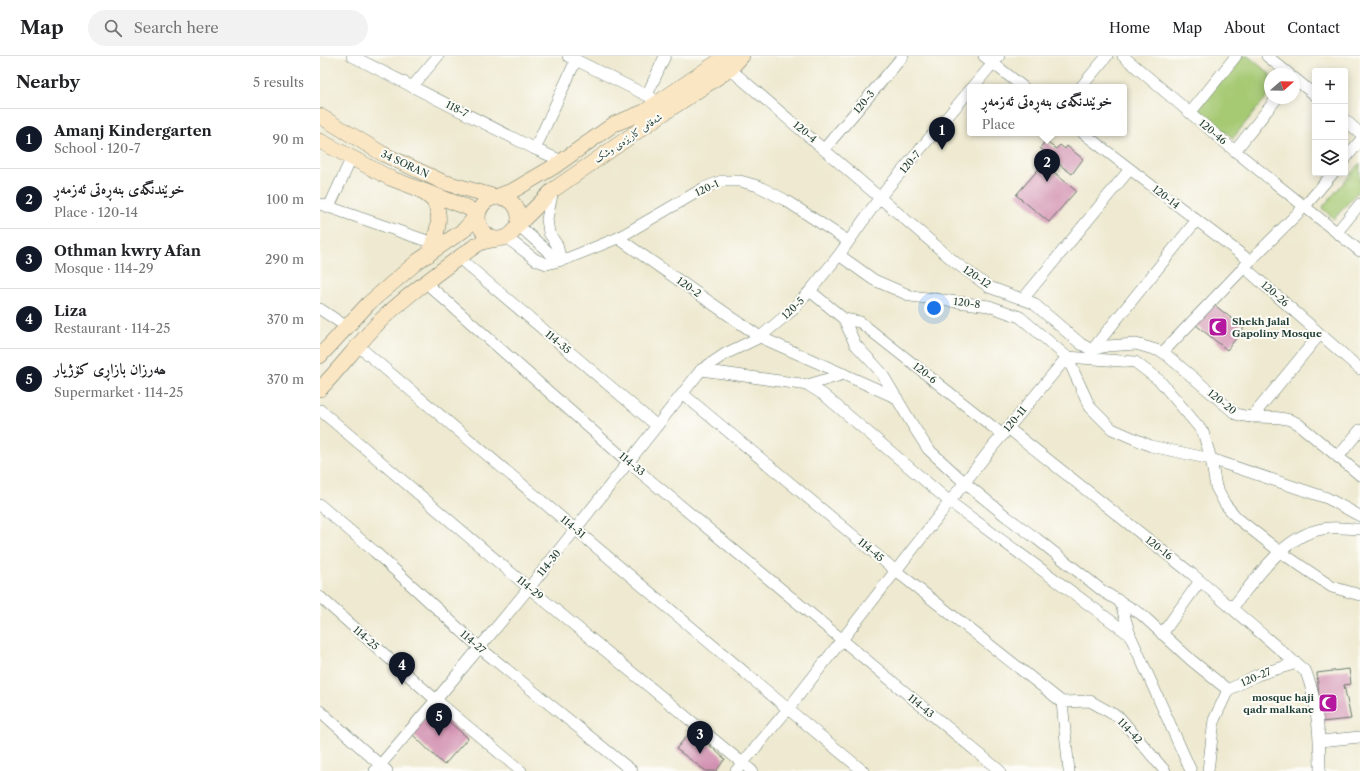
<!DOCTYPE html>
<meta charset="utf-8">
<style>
:root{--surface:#fff;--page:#f2f2f2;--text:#202124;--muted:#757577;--line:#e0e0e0;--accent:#111827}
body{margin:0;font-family:"Libre Caslon Text",Amiri,serif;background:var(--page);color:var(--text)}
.controls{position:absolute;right:12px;top:12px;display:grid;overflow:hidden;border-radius:4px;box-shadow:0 2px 10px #0003}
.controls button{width:36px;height:36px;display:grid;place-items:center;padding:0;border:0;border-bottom:1px solid var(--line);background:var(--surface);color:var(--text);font:20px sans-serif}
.compass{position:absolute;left:944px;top:12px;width:36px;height:36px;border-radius:50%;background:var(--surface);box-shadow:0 2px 10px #0003;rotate:70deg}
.you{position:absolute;left:614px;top:252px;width:14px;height:14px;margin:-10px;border:3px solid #fff;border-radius:50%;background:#1a73e8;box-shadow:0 0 0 6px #1a73e833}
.badge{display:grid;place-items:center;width:26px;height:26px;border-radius:50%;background:var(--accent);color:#fff;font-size:13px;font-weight:700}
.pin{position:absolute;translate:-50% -33px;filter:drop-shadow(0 1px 2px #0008)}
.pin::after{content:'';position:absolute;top:21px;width:14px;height:12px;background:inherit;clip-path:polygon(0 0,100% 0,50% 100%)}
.popup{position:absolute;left:647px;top:28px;width:160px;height:52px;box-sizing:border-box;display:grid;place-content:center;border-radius:4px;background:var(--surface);filter:drop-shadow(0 1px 3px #0005);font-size:13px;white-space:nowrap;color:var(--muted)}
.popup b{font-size:15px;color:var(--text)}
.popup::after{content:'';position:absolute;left:50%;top:100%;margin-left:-8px;border:8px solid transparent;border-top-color:var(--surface)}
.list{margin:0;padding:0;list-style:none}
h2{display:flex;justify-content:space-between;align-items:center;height:52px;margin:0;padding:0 16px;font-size:17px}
h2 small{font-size:13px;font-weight:400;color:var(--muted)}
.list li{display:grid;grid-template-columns:26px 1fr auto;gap:12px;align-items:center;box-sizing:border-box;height:60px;padding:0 16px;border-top:1px solid var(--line)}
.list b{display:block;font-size:15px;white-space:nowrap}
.list p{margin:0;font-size:13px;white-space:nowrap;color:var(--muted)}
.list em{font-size:13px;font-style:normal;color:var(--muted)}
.icon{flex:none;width:22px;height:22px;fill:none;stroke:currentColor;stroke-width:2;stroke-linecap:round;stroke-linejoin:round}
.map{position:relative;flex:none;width:1040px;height:715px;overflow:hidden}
header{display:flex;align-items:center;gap:24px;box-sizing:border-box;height:56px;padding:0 20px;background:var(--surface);border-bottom:1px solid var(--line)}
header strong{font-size:19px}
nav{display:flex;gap:22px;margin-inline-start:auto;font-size:14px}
.search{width:280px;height:36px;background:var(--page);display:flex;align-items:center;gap:10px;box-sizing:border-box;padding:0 14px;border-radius:22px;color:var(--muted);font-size:15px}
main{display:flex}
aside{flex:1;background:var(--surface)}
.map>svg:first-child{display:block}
.green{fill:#a6c973;stroke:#628354}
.building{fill:#d291b1}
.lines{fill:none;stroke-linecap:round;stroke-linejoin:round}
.street-casing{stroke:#67796b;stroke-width:12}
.secondary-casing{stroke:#67796b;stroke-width:16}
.street{stroke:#fff;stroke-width:11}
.secondary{stroke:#fbe6c4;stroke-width:15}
.labels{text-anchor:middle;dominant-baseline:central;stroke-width:4;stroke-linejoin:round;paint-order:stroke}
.street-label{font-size:10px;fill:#1f3d34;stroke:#fdfcf7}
.poi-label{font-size:10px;font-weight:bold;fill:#1f3d34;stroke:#fdfcf7;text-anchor:start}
</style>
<header>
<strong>Map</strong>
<div class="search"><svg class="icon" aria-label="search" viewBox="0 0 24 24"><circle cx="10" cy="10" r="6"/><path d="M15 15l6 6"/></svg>Search here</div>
<nav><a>Home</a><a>Map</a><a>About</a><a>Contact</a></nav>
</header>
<main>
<aside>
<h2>Nearby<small>5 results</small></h2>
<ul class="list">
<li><span class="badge">1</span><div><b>Amanj Kindergarten</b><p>School · 120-7</p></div><em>90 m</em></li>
<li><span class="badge">2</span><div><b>خوێندنگەی بنەڕەتی ئەزمەڕ</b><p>Place · 120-14</p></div><em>100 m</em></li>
<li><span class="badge">3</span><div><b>Othman kwry Afan</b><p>Mosque · 114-29</p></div><em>290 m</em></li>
<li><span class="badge">4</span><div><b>Liza</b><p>Restaurant · 114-25</p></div><em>370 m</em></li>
<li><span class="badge">5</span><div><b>ھەرزان بازاڕی کۆژیار</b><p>Supermarket · 114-25</p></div><em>370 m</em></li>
</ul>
</aside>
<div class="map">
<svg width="1040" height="715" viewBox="0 0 1040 715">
<rect width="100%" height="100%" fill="#fdfcf7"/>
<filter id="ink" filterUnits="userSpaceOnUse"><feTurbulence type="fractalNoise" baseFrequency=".025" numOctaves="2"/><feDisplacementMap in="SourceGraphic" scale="8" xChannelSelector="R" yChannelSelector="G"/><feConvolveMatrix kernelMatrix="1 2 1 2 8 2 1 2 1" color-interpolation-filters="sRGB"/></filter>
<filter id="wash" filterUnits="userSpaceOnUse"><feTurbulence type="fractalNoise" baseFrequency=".012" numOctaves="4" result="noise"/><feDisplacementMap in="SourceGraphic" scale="16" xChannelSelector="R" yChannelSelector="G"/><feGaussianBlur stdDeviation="0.9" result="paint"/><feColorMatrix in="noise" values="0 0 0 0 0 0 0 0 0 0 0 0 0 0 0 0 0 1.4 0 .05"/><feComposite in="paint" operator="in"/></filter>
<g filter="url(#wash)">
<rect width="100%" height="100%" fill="#eee9d0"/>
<g class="green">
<path d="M920 0H928L950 18V37L913 82 877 53Z"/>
<path d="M1040 107V133L1014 163 1002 152Z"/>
</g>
<g id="blocks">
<g class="building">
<path d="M725 85 736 93 740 89 745 93 747 90 763 103 752 118 735 105 729 112 756 135 729 166 696 139 730 100 720 92Z"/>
<path d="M893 248 924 272 907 294 876 269Z"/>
<path d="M1029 613 1031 628 1024 629 1031 663 1001 666 997 617Z"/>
<path d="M113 652 148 682 124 709 92 678Z"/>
<path d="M372 674 405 703 396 715H386L356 693Z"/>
</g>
</g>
</g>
<g filter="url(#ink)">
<use href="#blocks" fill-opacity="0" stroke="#67796b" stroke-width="1"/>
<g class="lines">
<defs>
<g id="street">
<path d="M32 0 215 93 242 105"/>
<path d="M248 0 332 42"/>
<path d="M664 0 703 31"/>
<path d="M803 0 915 95 1040 195"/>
<path d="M947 0 969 18"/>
<path d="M410 13 636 207 669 231 713 247 761 288 772 294 787 290 816 288 843 296 916 358C936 365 958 357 977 367L1040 419"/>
<path d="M974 22 995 39"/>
<path d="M92 31 118 0"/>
<path d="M653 31 679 0"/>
<path d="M761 31 787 0"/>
<path d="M327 39 345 0"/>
<path d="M870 57 916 0"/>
<path d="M1025 64 1040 77"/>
<path d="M763 77 930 205"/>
<path d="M215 93 256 4"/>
<path d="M504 93 583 0"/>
<path d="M915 95 957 42"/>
<path d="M1025 103 1040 85"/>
<path d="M233 134 227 163 229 177 237 189 240 201"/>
<path d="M0 148 113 187"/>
<path d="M9 151 32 101"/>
<path d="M198 169 233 200 243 202"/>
<path d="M1017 176 1040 148"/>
<path d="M186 181 216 204 227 208 246 203 298 182 384 132 402 125H420L438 130 465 144 528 185"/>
<path d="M298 182 440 281 577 342"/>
<path d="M519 199 554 224 591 240 669 250 700 261 747 301 770 351 792 373 831 390 891 403 1007 442 1040 460"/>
<path d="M139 202 337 370"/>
<path d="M924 211 1040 313"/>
<path d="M106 227 308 406 680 715"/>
<path d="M490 235 524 263 535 288 561 316 592 368 608 393 645 427 687 461 717 483 784 536 821 558 871 604 908 634"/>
<path d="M703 243 810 113"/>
<path d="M0 253 27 271"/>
<path d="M524 263 540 266 683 379"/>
<path d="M37 289 468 653 543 715"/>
<path d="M772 294 876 165"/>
<path d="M843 296 930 205 985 150 1013 117"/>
<path d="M747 301 815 306 840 325 883 376 891 403 896 431 905 448 917 462 959 495 1012 531 1040 539"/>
<path d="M381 314 488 329 504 339 630 446 810 579"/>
<path d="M488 329 524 318"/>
<path d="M363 338 576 515 742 646"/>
<path d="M0 354 203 527 432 715"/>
<path d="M932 361 1000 278"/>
<path d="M688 372 872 518 986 616C998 647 1000 682 1000 715"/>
<path d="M1018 401 1040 374"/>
<path d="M0 449 55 496 160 592 312 715"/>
<path d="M0 541 116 644 201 715"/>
<path d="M800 545 810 579 871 715"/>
<path d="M912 552C937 522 966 475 1009 472 1019 471 1030 473 1040 473"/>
<path d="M842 578 880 525"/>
<path d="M0 655 67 715"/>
<path d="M1000 685 1040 681"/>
<path d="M55 715 116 644 209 532 381 314 405 298 440 281 470 256 490 235 519 199 560 141 650 34"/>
<path d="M416 715 468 653 670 394 747 301"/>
<path d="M749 715 742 646 770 645 800 662 845 715"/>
<path d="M888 715 894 664 908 634 937 619 977 607"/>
</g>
<g id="secondary">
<path d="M0 60 63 98 123 126 176 141 194 134 235 110 294 68 324 56 399 5 412 0"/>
<path d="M0 85 70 122 146 151 158 158 144 174 98 205 48 248 0 300"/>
<path d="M102 135C106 139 112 142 114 146 124 162 115 184 108 199"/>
<path d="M198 169 233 134 338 61 410 13 422 0"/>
<path d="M0 333C21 311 39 287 60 265 87 239 118 217 148 195 153 192 158 187 163 186 174 182 187 185 194 175 204 164 198 145 183 142 158 136 146 173 175 183"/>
</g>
</defs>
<use href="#street" class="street-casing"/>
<use href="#secondary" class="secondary-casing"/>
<use href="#street" class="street"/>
<use href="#secondary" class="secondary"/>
</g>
</g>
<defs>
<symbol id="mosque-square" viewBox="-11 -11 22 22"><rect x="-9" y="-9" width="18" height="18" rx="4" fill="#b5179e" stroke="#fdfcf7"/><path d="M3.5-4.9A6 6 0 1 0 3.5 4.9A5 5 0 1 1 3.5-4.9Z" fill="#fff"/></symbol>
</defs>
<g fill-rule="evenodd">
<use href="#mosque-square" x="887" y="260" width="22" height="22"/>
<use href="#mosque-square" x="997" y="636" width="22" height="22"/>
</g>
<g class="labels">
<g class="street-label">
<text transform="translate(544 46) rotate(-50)">120-3</text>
<text transform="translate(137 53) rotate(27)">118-7</text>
<text transform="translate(485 76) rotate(40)">120-4</text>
<text transform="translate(893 76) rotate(40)">120-46</text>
<text transform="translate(308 82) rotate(-34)">شەقامی کارێزەی وشک</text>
<text transform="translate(590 106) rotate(-50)">120-7</text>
<text transform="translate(85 108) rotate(25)">34 SORAN</text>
<text transform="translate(387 132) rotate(-25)">120-1</text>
<text transform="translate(846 141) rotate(38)">120-14</text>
<text transform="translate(657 221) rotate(34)">120-12</text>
<text transform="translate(369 231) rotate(35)">120-2</text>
<text transform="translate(955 238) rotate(41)">120-26</text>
<text transform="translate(647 247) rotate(7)">120-8</text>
<text transform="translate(473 252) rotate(-44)">120-5</text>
<text transform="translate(238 286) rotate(40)">114-35</text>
<text transform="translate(605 317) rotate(38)">120-6</text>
<text transform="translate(902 346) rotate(39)">120-20</text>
<text transform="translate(695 363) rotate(-50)">120-11</text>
<text transform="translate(312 408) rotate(40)">114-33</text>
<text transform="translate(253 471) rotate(40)">114-31</text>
<text transform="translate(839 492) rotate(38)">120-16</text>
<text transform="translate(551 494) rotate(40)">114-45</text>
<text transform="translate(229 507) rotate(-51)">114-30</text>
<text transform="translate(210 532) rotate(40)">114-29</text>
<text transform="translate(46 582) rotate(41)">114-25</text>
<text transform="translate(153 586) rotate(41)">114-27</text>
<text transform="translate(936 621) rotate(-23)">120-27</text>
<text transform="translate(601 650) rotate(40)">114-43</text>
<text transform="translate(810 675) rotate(47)">114-42</text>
</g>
<g class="poi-label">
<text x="912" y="265">Shekh Jalal<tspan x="912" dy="12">Gapoliny Mosque</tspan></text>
<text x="994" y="641" text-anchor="end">mosque haji<tspan x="994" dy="12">qadr malkane</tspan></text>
</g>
</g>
</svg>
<div class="controls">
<button>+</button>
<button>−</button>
<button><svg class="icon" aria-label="layers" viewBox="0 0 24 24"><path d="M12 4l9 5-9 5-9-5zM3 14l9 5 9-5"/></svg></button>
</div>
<svg class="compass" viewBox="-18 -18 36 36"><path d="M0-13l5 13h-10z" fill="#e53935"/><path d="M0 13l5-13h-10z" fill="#757577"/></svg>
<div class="you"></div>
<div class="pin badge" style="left:622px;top:94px">1</div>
<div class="pin badge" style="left:727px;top:126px">2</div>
<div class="popup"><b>خوێندنگەی بنەڕەتی ئەزمەڕ</b>Place</div>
<div class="pin badge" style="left:380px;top:698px">3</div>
<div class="pin badge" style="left:82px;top:629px">4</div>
<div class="pin badge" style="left:119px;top:680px">5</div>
</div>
</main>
